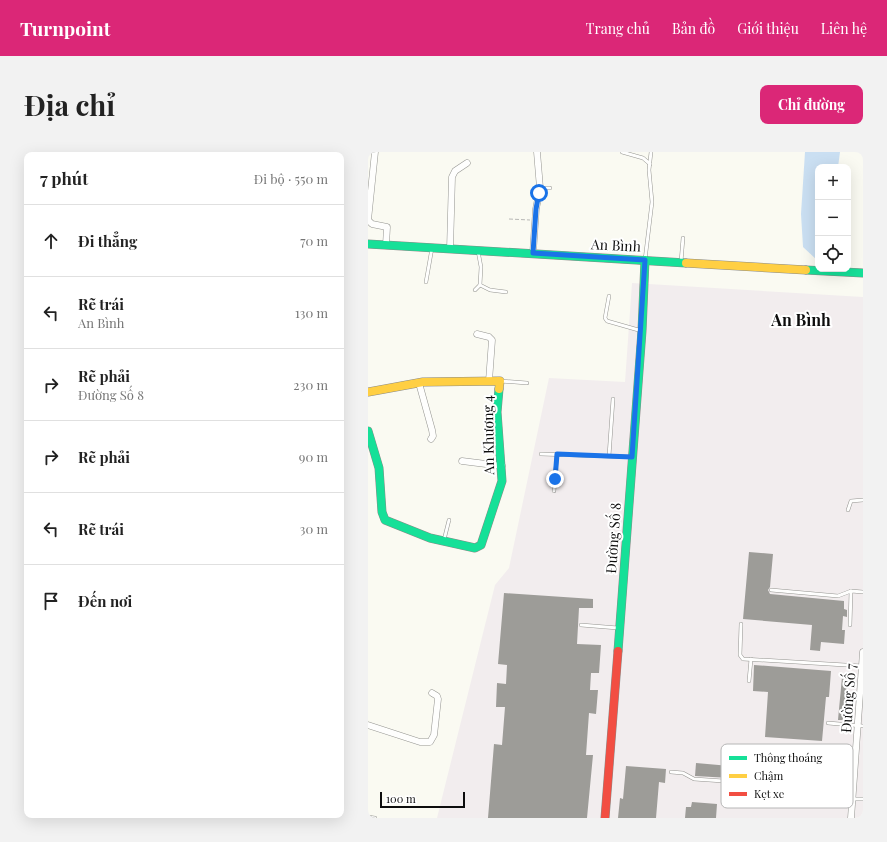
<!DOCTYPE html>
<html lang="vi">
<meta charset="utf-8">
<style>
:root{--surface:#fff;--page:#f2f2f2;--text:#222;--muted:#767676;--line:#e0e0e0;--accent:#db2777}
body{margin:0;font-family:"Playfair Display",serif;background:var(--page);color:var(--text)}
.controls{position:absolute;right:12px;top:12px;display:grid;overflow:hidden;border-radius:8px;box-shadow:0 4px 16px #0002}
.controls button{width:36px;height:36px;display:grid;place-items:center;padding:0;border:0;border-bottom:1px solid var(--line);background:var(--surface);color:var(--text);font:20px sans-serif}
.scale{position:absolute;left:12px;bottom:10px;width:85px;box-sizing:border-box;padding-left:4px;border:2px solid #0d0d0d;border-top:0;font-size:11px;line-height:14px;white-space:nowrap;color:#0d0d0d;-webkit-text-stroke:3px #fff;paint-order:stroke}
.stop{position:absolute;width:12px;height:12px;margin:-9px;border:3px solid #1a73e8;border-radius:50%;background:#fff}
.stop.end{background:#1a73e8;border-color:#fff;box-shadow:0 1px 4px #0008}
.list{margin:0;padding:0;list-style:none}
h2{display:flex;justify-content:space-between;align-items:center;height:52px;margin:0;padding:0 16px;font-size:17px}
h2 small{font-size:13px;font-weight:400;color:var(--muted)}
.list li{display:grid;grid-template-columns:26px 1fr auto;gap:12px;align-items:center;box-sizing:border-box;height:72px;padding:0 16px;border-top:1px solid var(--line)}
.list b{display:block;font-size:15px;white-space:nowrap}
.list p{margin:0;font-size:13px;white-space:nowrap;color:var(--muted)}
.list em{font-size:13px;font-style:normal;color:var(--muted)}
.icon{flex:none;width:22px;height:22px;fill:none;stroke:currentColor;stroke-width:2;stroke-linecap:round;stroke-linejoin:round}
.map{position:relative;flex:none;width:495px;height:666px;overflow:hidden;border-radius:8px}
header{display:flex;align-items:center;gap:24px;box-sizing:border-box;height:56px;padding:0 20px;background:var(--accent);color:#fff}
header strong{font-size:19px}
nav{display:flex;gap:22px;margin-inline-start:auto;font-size:14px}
.intro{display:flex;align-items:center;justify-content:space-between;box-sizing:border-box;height:96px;padding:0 24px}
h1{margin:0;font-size:28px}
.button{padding:10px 18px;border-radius:8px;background:var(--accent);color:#fff;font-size:14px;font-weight:700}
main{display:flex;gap:24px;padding:0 24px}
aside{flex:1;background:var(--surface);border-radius:8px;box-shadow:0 4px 16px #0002}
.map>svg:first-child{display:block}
.industrial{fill:#f2edee}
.water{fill:#cadff2}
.building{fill:#9d9c98}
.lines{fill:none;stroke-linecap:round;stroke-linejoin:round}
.lane-casing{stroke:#949490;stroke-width:4}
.street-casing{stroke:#949490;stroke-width:7}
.fast-casing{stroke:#8a8a87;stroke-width:9}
.slow-casing{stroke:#8a8a87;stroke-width:9}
.jam-casing{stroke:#8a8a87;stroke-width:9}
.path{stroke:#b8b8b6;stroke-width:1;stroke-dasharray:4 2;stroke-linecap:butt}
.lane{stroke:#fefefd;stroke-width:3}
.street{stroke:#fefefd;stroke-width:6}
.fast{stroke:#16e098;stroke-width:8}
.slow{stroke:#ffcf43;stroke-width:8}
.jam{stroke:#f24e42;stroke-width:8}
.route{stroke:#1a73e8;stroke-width:5}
.labels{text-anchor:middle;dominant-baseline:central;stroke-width:4;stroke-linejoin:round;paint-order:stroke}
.street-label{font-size:14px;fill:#0d0d0d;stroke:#fff}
.quarter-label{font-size:16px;font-weight:bold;fill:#0d0d0d;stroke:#fff}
.key{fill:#fff;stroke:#b6b6b6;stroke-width:1}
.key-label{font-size:11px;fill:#0d0d0d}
</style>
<header>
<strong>Turnpoint</strong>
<nav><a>Trang chủ</a><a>Bản đồ</a><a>Giới thiệu</a><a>Liên hệ</a></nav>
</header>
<div class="intro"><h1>Địa chỉ</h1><a class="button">Chỉ đường</a></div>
<main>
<aside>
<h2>7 phút<small>Đi bộ · 550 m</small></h2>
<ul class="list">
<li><svg class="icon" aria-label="ahead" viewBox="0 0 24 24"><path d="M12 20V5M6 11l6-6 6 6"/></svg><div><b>Đi thẳng</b></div><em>70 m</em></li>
<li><svg class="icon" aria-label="left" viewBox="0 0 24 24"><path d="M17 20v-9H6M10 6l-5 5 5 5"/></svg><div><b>Rẽ trái</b><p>An Bình</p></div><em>130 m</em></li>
<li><svg class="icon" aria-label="right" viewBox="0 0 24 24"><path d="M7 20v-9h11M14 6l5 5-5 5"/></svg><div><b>Rẽ phải</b><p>Đường Số 8</p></div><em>230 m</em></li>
<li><svg class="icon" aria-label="right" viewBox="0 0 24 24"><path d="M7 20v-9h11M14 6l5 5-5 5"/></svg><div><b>Rẽ phải</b></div><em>90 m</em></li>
<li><svg class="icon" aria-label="left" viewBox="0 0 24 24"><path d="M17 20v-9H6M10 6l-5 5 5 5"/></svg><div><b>Rẽ trái</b></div><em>30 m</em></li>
<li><svg class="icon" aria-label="arrive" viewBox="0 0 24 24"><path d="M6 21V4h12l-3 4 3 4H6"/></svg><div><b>Đến nơi</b></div></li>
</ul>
</aside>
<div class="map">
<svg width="495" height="666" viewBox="0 0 495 666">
<rect width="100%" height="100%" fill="#fafaf2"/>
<path class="industrial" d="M264 131 495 145V666H69L127 433 141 416 181 226 257 230Z"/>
<path class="water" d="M437 0H472L470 15H450L449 108 435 95 433 62Z"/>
<g class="building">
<path d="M381 400 405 402 402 435 400 438 402 442 476 449V457L479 458V465L475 464 474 478H477L476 492 453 490 452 499 442 498 444 473 375 467Z"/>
<path d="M136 441 225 447V456H211L209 492 233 493 231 521H223L222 538H230L228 562 221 561 218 603H225L219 666H120L126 592 134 593 137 555H128L129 531 138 532 139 513 130 512Z"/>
<path d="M386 513 463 519 461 545H458L454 589 397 585 400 540 385 539Z"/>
<path d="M474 525H479L477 568H470Z"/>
<path d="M328 611 362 614V626L327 624Z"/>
<path d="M258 614 298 617 297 631 291 630 288 666H250L252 646 255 647Z"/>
<path d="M324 650 349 652 348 666H317L318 655H323Z"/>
</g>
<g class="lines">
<defs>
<g id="lane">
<path d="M254 0 275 6 282 12"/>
<path d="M172 36H182"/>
<path d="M277 108 284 50 281 18 283 0"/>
<path d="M313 110 315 86"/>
<path d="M58 130 64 96"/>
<path d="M112 133 122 138 138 140"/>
<path d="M107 138 112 133 113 115 110 99"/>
<path d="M241 144 237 166 239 169 274 179"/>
<path d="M132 229 159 231"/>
<path d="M173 302 264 305"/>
<path d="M241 304 245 247"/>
<path d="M186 339 189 302"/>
<path d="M480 358 483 349 495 348"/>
<path d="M76 388 81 368"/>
<path d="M403 438 470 444 483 439 495 440"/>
<path d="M373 472 372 503 375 507 494 514"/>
<path d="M213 473 250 476"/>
<path d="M482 473 483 439"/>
<path d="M381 529 383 507"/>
<path d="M460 571 495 574"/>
<path d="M303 620 315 621 326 627 485 638"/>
<path d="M485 647H495"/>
<path d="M0 665 7 666"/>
</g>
<g id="street">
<path d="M7 0 0 68 4 72 19 75 18 93"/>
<path d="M82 97 84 25 87 19 99 11"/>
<path d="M165 101 168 57 172 36 169 0"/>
<path d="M109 182 121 185 124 188 121 229"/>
<path d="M51 231 64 278 65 284 63 287"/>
<path d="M94 309 134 314"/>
<path d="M0 573 52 590H62L66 583 70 547 69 544 64 541"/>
<path d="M483 666 495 500"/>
</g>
<g id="fast">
<path d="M0 92 318 111"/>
<path d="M438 118 495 121"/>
<path d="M0 279 11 316 14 360 17 368 62 386 107 396 113 393 134 329 129 260 131 237"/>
<path d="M250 499 274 179 277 108"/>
</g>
<g id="slow">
<path d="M318 111 438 118"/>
<path d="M0 240 55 230 132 229 131 237"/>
</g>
<path id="jam" d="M237 666 250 499"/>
</defs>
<use href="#lane" class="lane-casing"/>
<use href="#street" class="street-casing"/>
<use href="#fast" class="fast-casing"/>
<use href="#slow" class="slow-casing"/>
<use href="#jam" class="jam-casing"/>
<path class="path" d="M141 67 162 68"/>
<use href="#lane" class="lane"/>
<use href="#street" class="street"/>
<use href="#fast" class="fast"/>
<use href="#slow" class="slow"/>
<use href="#jam" class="jam"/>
</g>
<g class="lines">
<path class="route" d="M171 41 168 57 165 101 277 108 264 305 189 302 187 327"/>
</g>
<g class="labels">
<g class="street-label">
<text transform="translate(248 93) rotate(3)">An Bình</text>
<text transform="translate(120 283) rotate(-91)">An Khương 4</text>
<text transform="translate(245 386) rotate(-86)">Đường Số 8</text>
<text transform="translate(480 546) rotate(-86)">Đường Số 7</text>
</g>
<g class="quarter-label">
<text x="433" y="167">An Bình</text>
</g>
</g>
<rect x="353" y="592" width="132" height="64" rx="6" class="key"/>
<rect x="361" y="604" width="18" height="4" fill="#16e098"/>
<rect x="361" y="622" width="18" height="4" fill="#ffcf43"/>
<rect x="361" y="640" width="18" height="4" fill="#f24e42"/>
<g class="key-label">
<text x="386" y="610">Thông thoáng</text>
<text x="386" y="628">Chậm</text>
<text x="386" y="646">Kẹt xe</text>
</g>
</svg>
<div class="controls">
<button>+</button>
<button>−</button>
<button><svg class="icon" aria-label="locate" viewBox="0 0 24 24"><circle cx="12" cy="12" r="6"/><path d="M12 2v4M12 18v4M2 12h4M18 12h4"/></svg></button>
</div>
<div class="scale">100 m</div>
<div class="stop" style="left:171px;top:41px"></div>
<div class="stop end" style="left:187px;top:327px"></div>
</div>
</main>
